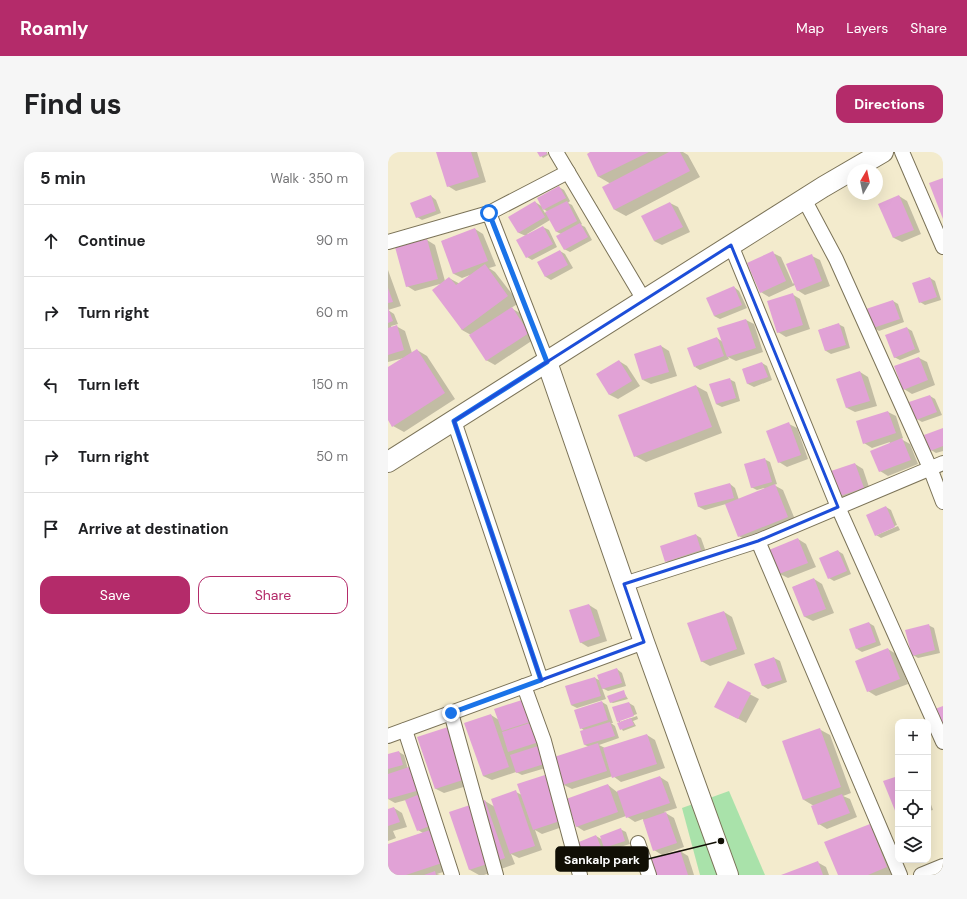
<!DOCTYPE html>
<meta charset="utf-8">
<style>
:root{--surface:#fff;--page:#f6f6f6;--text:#202124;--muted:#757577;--line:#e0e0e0;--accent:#b42b6a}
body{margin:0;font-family:"DM Sans",sans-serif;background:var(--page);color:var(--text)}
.controls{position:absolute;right:12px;bottom:12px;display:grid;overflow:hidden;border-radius:8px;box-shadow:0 4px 16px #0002}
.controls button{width:36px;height:36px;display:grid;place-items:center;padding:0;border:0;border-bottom:1px solid var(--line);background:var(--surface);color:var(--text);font:20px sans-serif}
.compass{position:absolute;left:459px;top:12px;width:36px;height:36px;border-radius:50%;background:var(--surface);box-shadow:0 4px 16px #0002;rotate:9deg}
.stop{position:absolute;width:12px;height:12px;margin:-9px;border:3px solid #1a73e8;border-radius:50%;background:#fff}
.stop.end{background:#1a73e8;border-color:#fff;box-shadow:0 1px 4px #0008}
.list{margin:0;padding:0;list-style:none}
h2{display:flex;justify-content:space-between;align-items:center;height:52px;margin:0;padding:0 16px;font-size:17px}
h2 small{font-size:13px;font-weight:400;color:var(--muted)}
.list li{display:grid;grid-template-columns:26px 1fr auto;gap:12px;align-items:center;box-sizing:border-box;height:72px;padding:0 16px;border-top:1px solid var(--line)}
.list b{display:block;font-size:15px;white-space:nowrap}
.list em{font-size:13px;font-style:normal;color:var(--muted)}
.actions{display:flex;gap:8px;padding:12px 16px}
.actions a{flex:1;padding:9px 0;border:1px solid var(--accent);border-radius:12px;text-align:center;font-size:14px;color:var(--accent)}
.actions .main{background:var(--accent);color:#fff}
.icon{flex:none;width:22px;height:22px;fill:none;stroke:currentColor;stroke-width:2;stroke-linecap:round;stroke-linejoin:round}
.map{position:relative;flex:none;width:555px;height:723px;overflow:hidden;border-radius:12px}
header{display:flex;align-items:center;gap:24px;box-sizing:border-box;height:56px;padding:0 20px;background:var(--accent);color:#fff}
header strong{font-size:19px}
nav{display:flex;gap:22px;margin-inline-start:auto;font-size:14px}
.intro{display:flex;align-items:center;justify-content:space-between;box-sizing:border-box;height:96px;padding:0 24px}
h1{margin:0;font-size:28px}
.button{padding:10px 18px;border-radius:12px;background:var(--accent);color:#fff;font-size:14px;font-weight:700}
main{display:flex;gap:24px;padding:0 24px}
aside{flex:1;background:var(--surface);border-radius:12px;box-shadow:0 4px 16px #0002}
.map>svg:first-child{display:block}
.green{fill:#a9e2aa}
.shadow{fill:#0003;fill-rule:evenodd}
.building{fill:#e1a2d6}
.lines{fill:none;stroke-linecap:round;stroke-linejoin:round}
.street-casing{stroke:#7b7358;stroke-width:16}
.secondary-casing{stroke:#7b7358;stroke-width:22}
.street{stroke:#fff;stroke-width:14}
.secondary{stroke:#fff;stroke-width:20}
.route{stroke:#1a73e8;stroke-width:5}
.marked{fill:none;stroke:#1d4ed8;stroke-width:3;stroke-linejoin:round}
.leader{fill:none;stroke:#110f05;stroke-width:1.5}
.callout-dot{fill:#110f05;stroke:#fff;stroke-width:1.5}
.callout{fill:#110f05;stroke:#110f05;stroke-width:1.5}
.callout-label{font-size:12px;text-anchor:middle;font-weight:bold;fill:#fff}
</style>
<header>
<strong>Roamly</strong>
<nav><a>Map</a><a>Layers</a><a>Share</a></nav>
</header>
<div class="intro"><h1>Find us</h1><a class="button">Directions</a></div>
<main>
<aside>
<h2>5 min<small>Walk · 350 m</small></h2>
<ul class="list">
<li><svg class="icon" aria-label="ahead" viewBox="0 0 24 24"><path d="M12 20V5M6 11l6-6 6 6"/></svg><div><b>Continue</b></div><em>90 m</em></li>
<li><svg class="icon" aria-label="right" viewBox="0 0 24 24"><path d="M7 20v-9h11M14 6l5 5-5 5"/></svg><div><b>Turn right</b></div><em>60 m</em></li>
<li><svg class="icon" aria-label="left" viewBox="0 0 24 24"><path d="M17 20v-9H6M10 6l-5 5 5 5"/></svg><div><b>Turn left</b></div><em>150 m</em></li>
<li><svg class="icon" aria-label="right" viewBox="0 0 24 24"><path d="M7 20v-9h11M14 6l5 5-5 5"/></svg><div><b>Turn right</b></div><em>50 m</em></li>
<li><svg class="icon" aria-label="arrive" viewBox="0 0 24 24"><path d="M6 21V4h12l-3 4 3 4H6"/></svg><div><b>Arrive at destination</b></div></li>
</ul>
<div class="actions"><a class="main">Save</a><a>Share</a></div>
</aside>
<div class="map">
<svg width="555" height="723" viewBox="0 0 555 723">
<rect width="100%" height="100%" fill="#f3ebcd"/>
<path class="green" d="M341 639 377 723H312L294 656Z"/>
<g class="shadow">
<path d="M49 0H89L98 30 68 39 60 34Z"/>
<path d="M150 0H159L160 3 155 6Z"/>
<path d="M205 0H295L300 3 312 25 238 64 227 58 223 32 211 25 200 2Z"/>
<path d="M171 35 176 38 182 49 180 51 184 53 194 72 193 73 197 75 204 88 182 100 176 97 173 82 169 80 162 68 139 82 140 83 155 75 161 78 169 95 144 108 139 105 138 84 131 81 122 66 147 50 155 55ZM154 56 160 60 157 61Z"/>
<path d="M43 44 48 48 53 61 34 68 29 65Z"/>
<path d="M511 44 519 49 533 82 514 90 506 86Z"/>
<path d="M282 51 290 55 302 80 274 93 266 89Z"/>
<path d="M87 77 95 82 108 114 101 116 107 120 131 151 123 156 132 161 148 186 107 213 98 208 83 183 74 178 52 132 27 139 19 134 39 88 47 93 57 129 61 126 72 132 82 123 74 126 66 122 54 89Z"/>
<path d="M172 99 177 102 185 116 163 128 158 125 150 111Z"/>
<path d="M385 101 393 105 405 132 424 104 432 108 442 134 417 143 409 138 407 133 381 145 373 140Z"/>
<path d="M0 118 13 154 0 158 6 162 10 172 3 174 4 176 8 174 17 179 24 201 29 198 39 204 67 247 16 280 5 274 0 267V216L16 206 0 210Z"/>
<path d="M542 126 547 129 553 148 537 153 532 150Z"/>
<path d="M346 135 351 139 359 156 332 167 326 164Z"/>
<path d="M404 142 412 147 422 177 398 185 390 180Z"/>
<path d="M505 149 510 152 516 170 491 179 486 176Z"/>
<path d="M358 168 366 172 375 200 348 209 340 205 341 207 312 218 307 215 329 186 335 190Z"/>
<path d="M450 172 456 175 462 196 443 202 438 199 431 178Z"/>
<path d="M519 176 524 179 532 200 512 208 506 205Z"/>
<path d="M273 194 281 199 289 224 263 232 255 228Z"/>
<path d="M531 206 539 210 547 233 524 242 516 237Z"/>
<path d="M231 209 239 214 252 234 230 247 222 243 209 222Z"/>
<path d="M374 211 379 214 384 228 366 235 360 232 355 217Z"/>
<path d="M472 220 480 225 489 254 467 260 459 256Z"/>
<path d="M341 227 347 230 352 249 334 255 328 252Z"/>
<path d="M308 234 319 240 334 281 258 310 247 304Z"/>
<path d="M542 244 547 247 554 263 534 270 529 267Z"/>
<path d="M500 260 508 264 515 286 513 287 522 292 530 312 500 324 492 319 502 290 484 296 476 291Z"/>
<path d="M401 272 409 276 420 307 399 315 391 310Z"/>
<path d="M555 278V299L548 301 543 298Z"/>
<path d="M376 307 382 310 389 332 386 333 395 338 408 370 359 389 351 384 338 352 317 358 311 355 308 342 342 332 347 336 351 348 377 337 376 336 369 338 363 335Z"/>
<path d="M467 312 475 317 483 341 461 348 452 344Z"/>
<path d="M498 355 503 358 509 373 489 381V383L510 374 512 378 493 386 488 383Z"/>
<path d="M308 383 313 386 318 400 283 412 278 409Z"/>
<path d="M410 387 418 392 428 415 400 426 392 422Z"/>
<path d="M450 399 455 402 463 422 446 429 441 426Z"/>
<path d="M426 427 434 432 446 461 425 469 417 465 405 435Z"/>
<path d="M201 453 209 458 219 489 200 495 192 490Z"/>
<path d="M336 460 344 465 357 502 322 514 313 509Z"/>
<path d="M481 471 486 474 493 493 474 500 469 497Z"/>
<path d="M540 473 546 476 552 501 530 506 525 503Z"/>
<path d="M500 497 508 502 520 532 488 544 480 539Z"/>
<path d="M386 506 392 509 399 530 380 537 375 534 367 512Z"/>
<path d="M229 517 234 521 238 534 220 539 214 536 218 547 189 556 183 553 207 526 213 529Z"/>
<path d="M340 531 371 547 358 571 336 559Z"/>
<path d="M235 539 240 547 225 551 222 550Z"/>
<path d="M137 548 161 615 134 623 128 620 104 628 95 624 103 563 111 568Z"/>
<path d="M214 550 219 553 225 571H223L227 574 231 586 211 593 217 596 259 583 267 588 277 616 233 630 225 624 184 637 176 633 201 595 197 593V579L193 576Z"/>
<path d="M241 551 246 554 249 562 232 568V570L249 564 250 567 245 569 248 574 235 579 231 572 232 571 230 569Z"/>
<path d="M431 577 442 583 463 641 455 644 462 647 469 665 439 677 431 672 426 654 416 648Z"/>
<path d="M31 585 85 632 56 641 48 637Z"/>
<path d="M11 600 16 603 20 617 49 676 42 679 53 685 64 717 49 722 52 723H0V693L35 681 30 678 18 648 7 651 0 647V603Z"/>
<path d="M156 624 165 629 180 673 154 682 147 678 154 698 131 706 123 702 127 712 96 723H91L82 718 63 661 97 649 107 655 128 640 134 643Z"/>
<path d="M272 625 280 630 289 656 276 660 286 666 296 695 274 703 266 698 255 667 247 670 238 664 196 679 188 674 220 633 229 640Z"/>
<path d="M540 644 545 658 540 659Z"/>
<path d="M6 656 14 661 19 675 5 679 8 686 0 689V658Z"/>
<path d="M481 673 492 680 505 723H451Z"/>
<path d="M232 677 238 680 242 692 222 698 216 695 220 706 200 714 194 711 208 684 215 688Z"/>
<path d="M292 699 300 704 306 723H267Z"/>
<path d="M429 710 438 715 441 723H397Z"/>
</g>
<g class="building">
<path d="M48 0H83L91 25 59 35Z"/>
<path d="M149 0H158L159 2 152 5Z"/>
<path d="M202 0H261L210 25 199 2Z"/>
<path d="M281 0H292L302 19 226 58 214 35Z"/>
<path d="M555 26V67L541 31Z"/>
<path d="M171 34 178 46 155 58 149 46Z"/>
<path d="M43 43 48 59 28 66 22 51Z"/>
<path d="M511 43 526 78 505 86 490 52Z"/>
<path d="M147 49 157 65 130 81 120 65Z"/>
<path d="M179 49 189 69 168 80 157 60Z"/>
<path d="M282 50 295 75 266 89 253 64Z"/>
<path d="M192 71 200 85 176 98 168 84Z"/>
<path d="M155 74 165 92 138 106 128 88Z"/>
<path d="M87 76 100 109 65 122 53 89Z"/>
<path d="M39 87 50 127 18 135 7 95Z"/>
<path d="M172 98 180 113 157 125 149 110Z"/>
<path d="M385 99 398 129 372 141 359 111Z"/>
<path d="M424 102 434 129 409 139 398 112Z"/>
<path d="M97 112 120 144 74 178 44 138 61 125 68 133Z"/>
<path d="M542 125 549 145 531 151 524 131Z"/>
<path d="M346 134 354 153 326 164 318 146Z"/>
<path d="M0 136 5 150 0 151Z"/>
<path d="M405 141 415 173 389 181 379 149Z"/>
<path d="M505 148 512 167 485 176 478 157Z"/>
<path d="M124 155 141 181 98 209 81 183Z"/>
<path d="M0 156 5 169 0 171Z"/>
<path d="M358 167 368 196 339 205 329 176Z"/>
<path d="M451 171 458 193 437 199 430 178Z"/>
<path d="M9 173 16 198 0 203V176Z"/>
<path d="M519 175 527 197 506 206 497 183Z"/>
<path d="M329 185 336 204 306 215 299 196Z"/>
<path d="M273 193 281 220 254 228 246 202Z"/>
<path d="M29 197 57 241 4 275 0 268V215Z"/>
<path d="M531 205 540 228 515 238 506 214Z"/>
<path d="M231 208 244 229 221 243 208 222Z"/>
<path d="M374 210 380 225 359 232 354 217Z"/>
<path d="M472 219 482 249 458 256 448 227Z"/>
<path d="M342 226 348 246 328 252 321 232Z"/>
<path d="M308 233 324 275 246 305 230 263Z"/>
<path d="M542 243 549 260 528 268 521 250Z"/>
<path d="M500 259 508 281 475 292 468 269Z"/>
<path d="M401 270 413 303 390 311 378 279Z"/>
<path d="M555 276V294L542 299 536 283Z"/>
<path d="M514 286 523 308 491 320 482 299Z"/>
<path d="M377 306 384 330 363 336 356 312Z"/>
<path d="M467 311 476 336 452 344 443 319Z"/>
<path d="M342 331 346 346 310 355 306 341Z"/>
<path d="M387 332 400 365 350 385 337 352Z"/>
<path d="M498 354 507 375 487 384 478 363Z"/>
<path d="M308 382 313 398 277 410 272 394Z"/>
<path d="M410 386 420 411 391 422 381 398Z"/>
<path d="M450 398 459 419 440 427 431 406Z"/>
<path d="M426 426 438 457 416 465 404 435Z"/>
<path d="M201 452 212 484 192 491 181 458Z"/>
<path d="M336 459 349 497 313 510 299 471Z"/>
<path d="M481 470 488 490 468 497 461 477Z"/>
<path d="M541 472 547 498 524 504 517 478Z"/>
<path d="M500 496 512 527 479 540 467 509Z"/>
<path d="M386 505 394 528 374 534 366 512Z"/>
<path d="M229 516 234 531 214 537 209 523Z"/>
<path d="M207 525 213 544 183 553 177 534Z"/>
<path d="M340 529 363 541 350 567 326 555Z"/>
<path d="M236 538 238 545 222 551 219 544Z"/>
<path d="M137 547 145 569 114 579 106 557Z"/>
<path d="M214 549 220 568 192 577 186 558Z"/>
<path d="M241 550 246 564 229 570 224 555Z"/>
<path d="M555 554V571L552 572 547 557Z"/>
<path d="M103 562 121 615 95 624 76 571Z"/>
<path d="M243 566 246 573 232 578 229 571Z"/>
<path d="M145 570 151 590 120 600 114 580Z"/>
<path d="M222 570 227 584 196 593 192 579Z"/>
<path d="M60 575 78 627 47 637 29 585Z"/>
<path d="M432 576 453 635 415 648 394 589Z"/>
<path d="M259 582 269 612 224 626 215 596Z"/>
<path d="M210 591 219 619 175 633 166 605Z"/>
<path d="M150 594 156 612 128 621 122 603Z"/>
<path d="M11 599 15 613 0 617V602Z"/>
<path d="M24 614 32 638 0 647V622Z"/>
<path d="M157 623 172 669 145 678 129 632Z"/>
<path d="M272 624 282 651 238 666 229 639Z"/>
<path d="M510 624V666L495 629Z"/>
<path d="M220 632 230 660 188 675 178 647Z"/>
<path d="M128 638 147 694 122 702 103 647Z"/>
<path d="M32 642 44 673 29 679 17 648Z"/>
<path d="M454 642 462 661 430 673 423 654Z"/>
<path d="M97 648 117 706 81 718 61 660Z"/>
<path d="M6 655 12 670 0 674V657Z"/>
<path d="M278 660 289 691 265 699 255 668Z"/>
<path d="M482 672 499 715 480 723H450L436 690Z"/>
<path d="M233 676 237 689 216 696 212 684Z"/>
<path d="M42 678 54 711 18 723H0V692Z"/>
<path d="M208 683 216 703 194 712 186 692Z"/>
<path d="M292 698 300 723H266L261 708Z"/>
<path d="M430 709 435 723H393Z"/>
<path d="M47 719 48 723H36Z"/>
</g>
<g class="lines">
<defs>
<g id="street">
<path d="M168 0 256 148"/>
<path d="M514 0 555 95"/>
<path d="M416 47 448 107 542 316 555 350"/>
<path d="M101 61 180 20"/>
<path d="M0 90 101 61 159 210"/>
<path d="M343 93 450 355 555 590"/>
<path d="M66 269 153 528"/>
<path d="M370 389 512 723"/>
<path d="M236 432 370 389 555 311"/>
<path d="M136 534 156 589 192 723"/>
<path d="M63 561 108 723"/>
<path d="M17 578 64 723"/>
<path d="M0 584 256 490"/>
<path d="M250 691 261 723"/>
<path d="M533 723 555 714"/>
</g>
<g id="secondary">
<path d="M159 210 256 490 340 723"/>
<path d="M0 310 435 35 495 0"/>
</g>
</defs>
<use href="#street" class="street-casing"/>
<use href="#secondary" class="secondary-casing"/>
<use href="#street" class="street"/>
<use href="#secondary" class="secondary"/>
</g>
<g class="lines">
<path class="route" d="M63 561 153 528 66 269 159 210 101 61"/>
</g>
<path class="marked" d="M343 93 450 355 370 389 236 432 256 490 153 528 66 269Z"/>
<path class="leader" d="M333 689L260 707"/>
<circle class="callout-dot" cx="333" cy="689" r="4"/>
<rect class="callout" x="168" y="695" width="92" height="24" rx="4"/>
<g class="callout-label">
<text x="214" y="712">Sankalp park</text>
</g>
</svg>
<div class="controls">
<button>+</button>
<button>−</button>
<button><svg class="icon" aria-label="locate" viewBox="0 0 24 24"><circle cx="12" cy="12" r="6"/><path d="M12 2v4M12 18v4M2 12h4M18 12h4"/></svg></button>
<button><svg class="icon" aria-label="layers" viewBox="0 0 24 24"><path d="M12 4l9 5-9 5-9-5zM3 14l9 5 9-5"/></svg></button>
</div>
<svg class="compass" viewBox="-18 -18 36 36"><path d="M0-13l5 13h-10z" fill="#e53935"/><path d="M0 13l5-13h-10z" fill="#757577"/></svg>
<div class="stop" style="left:101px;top:61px"></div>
<div class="stop end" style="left:63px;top:561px"></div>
</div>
</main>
